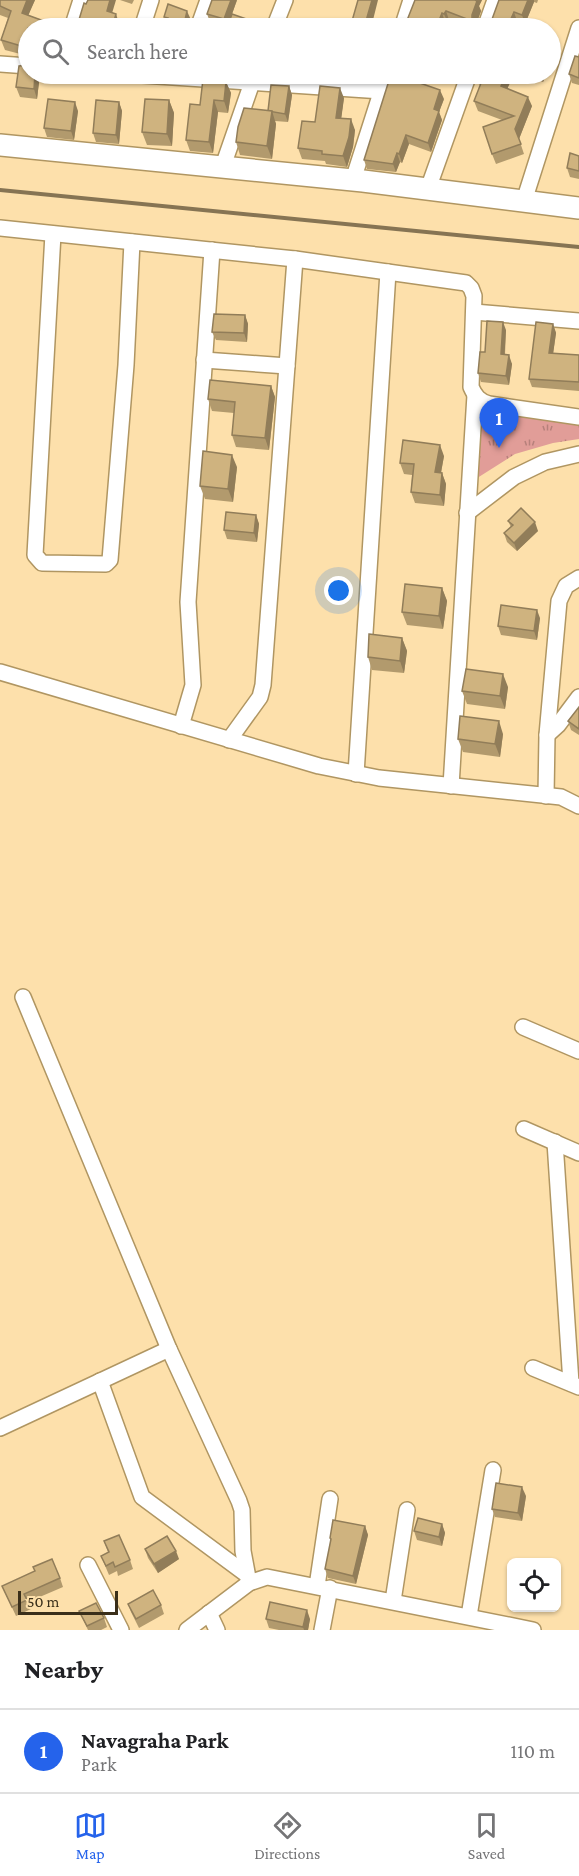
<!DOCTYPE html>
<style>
:root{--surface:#fff;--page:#f6f6f6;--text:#202124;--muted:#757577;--line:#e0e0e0;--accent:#2563eb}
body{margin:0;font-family:"Crimson Pro",serif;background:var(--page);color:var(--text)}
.controls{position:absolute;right:18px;bottom:18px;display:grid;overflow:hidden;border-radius:9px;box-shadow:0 2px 4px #0004}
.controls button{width:54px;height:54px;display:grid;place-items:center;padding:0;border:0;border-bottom:2px solid var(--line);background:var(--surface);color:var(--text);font:30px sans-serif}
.scale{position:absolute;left:18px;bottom:15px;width:100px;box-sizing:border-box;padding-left:6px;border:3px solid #3a2f1a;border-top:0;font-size:16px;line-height:21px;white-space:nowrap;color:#3a2f1a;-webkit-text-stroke:4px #fde0ab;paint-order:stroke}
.you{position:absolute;left:339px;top:591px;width:21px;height:21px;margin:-15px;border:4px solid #fff;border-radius:50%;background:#1a73e8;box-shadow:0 0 0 9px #1a73e833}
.badge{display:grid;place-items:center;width:39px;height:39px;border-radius:50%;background:var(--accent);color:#fff;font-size:20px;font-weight:700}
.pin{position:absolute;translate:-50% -50px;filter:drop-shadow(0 2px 3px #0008)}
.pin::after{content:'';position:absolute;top:32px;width:21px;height:18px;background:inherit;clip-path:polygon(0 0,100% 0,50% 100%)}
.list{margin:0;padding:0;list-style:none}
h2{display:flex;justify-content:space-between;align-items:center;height:78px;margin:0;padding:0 24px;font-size:26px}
h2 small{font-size:20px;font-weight:400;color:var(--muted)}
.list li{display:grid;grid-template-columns:39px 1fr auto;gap:18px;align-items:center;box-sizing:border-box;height:84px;padding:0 24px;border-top:2px solid var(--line)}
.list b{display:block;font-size:22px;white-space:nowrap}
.list p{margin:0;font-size:20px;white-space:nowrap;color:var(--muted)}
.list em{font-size:20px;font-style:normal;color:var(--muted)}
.icon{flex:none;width:33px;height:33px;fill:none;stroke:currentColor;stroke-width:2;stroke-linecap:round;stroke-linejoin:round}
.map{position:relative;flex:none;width:579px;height:1630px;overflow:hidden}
.search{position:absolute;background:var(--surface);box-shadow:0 2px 4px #0004;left:18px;right:18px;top:18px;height:66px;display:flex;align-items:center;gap:15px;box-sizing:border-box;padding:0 21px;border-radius:33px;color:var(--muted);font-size:22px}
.sheet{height:162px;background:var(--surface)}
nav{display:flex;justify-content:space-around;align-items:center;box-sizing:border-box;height:84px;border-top:2px solid var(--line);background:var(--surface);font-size:16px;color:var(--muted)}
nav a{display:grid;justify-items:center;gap:3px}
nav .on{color:var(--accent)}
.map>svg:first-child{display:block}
.park{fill:url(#park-tufts)}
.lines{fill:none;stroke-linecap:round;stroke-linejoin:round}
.street-casing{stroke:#b09662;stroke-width:18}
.secondary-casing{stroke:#b09662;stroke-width:24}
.street{stroke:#fff;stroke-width:15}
.secondary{stroke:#fff;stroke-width:21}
.rail{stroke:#867453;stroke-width:4}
.wall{fill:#b29a6d}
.shaded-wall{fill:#917d59}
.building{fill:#cfb37f;stroke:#917d59;stroke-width:1.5}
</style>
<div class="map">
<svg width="579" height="1630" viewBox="0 0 579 1630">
<defs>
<pattern id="park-tufts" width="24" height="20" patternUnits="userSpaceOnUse" patternTransform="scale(1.5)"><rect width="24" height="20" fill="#e19d98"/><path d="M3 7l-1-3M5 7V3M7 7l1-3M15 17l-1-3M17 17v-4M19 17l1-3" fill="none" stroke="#b7807b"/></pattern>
</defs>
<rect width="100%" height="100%" fill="#fde0ab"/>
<path class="park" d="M466 406 579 418V439L553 443 515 454 463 487Z"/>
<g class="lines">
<defs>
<g id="street">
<path d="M72 28 81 0"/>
<path d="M142 28 151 0"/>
<path d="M198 28 208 0"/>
<path d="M274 28 285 0"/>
<path d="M402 28 411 0"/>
<path d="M485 28 495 0"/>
<path d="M0 64 28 66"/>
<path d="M127 74 382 91"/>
<path d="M223 166 255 74"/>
<path d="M353 180 387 74"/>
<path d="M428 189 469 74"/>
<path d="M524 201 579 28"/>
<path d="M0 228 295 259 466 283 471 288 474 296 471 387C475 396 479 401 489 404L579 417"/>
<path d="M53 234 35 555 42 563 106 564 110 560 126 365 132 242"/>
<path d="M474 312 579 321"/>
<path d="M204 360 287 366"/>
<path d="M467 513 514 477 545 462 579 454"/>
<path d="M0 672 319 766 379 778 561 797 579 806"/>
<path d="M181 726 193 685 188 602 212 250"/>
<path d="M547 735 558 725 579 697"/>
<path d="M229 740 260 697 263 685 295 259"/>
<path d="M356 774 388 272"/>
<path d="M451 786 475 395"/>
<path d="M546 796 547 735 559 601 566 586 579 578"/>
<path d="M23 997 169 1349 239 1501 242 1510 243 1551 249 1583"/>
<path d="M523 1027 579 1051"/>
<path d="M524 1129 579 1153"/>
<path d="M555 1142 571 1383"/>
<path d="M533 1368 579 1387"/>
<path d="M100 1381 142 1497 246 1574"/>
<path d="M0 1428 169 1349"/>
<path d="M88 1565 121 1630"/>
<path d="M317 1586 330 1499"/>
<path d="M393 1601 407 1510"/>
<path d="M209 1613 217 1630"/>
<path d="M469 1616 493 1470"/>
<path d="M187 1630 249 1583 267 1577 533 1630"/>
<path d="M322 1630 330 1588"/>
</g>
<path id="secondary" d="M0 145 363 181 579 208"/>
</defs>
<use href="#street" class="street-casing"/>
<use href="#secondary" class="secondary-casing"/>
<use href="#street" class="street"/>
<use href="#secondary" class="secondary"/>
<path class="rail" d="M0 190 579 247"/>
</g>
<g class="wall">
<path d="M0 0H35L28 15 52 24 54 28H28V56L5 50 1 40 8 18 0 15Z"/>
<path d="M120 0H134L132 4Z"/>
<path d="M237 0 227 28 210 22 207 14Z"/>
<path d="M415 0H482L479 6 481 11 476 25V28H470L449 20 448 23 445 22 443 28H404Z"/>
<path d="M499 0H538L537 3 534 2 525 24 517 21 514 28H485V27L491 22Z"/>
<path d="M579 57V85L572 83 569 74Z"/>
<path d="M28 74H40L37 99 20 97 16 87Z"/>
<path d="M473 74H514L507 89 532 106 519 139 524 154 496 164 492 154 502 120 478 111 474 101 481 85 476 83Z"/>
<path d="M522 74H546L543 82Z"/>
<path d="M226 82 231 93 228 113 218 112 213 153 190 151 186 140 200 105Z"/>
<path d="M289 86 292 95 288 122 275 121 276 124 272 159 240 155 236 142 268 111Z"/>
<path d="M344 98 341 118 355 130 353 147 347 167 326 164 325 161 302 159 298 148 315 122Z"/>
<path d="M444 99 439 112 442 120 431 152 409 144 402 163 400 162 396 172 367 169 364 160Z"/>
<path d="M169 100 174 113 172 146 147 145 142 132Z"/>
<path d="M119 102 122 111 119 144 96 142 93 133Z"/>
<path d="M78 111 74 140 47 137 44 128Z"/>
<path d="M579 156V179L570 177 567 168Z"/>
<path d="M245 315 248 324 247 342 216 340 212 332Z"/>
<path d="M553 324 556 333 553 353 579 355V391L532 387 529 379Z"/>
<path d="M506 330 505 355 512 364 509 385 481 382 478 373 485 352Z"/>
<path d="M271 386 275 397 269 450 236 447 232 435 234 413 212 411 208 399Z"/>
<path d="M444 456 441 473H442L446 484 444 506 415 503 411 492 412 475 404 474 400 463Z"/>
<path d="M237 467 233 502 205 499 200 486Z"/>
<path d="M256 515 259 524 257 542 227 539 224 530Z"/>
<path d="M508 521 538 531 517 551 507 542 504 533 511 527Z"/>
<path d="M442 588 447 601 443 629 407 625 402 612Z"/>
<path d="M540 618 537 640 501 635 498 626Z"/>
<path d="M402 638 407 651 404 673 372 670 368 657Z"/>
<path d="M508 687 505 709 467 704 462 691Z"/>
<path d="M579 707V735L571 730 568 721Z"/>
<path d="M503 734 500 757 463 752 458 739Z"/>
<path d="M526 1496 522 1521 495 1517 492 1509Z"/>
<path d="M442 1524 445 1533 442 1546 417 1540 414 1531Z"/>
<path d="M365 1526 368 1535 356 1584 328 1578 325 1569 331 1541 330 1538Z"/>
<path d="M104 1541 130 1560 133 1569 118 1576 117 1571 109 1575 101 1556 108 1552Z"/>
<path d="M145 1549 179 1559 158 1573 148 1558Z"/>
<path d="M60 1578 63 1587 28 1602 31 1609 16 1616 2 1586Z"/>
<path d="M128 1604 161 1605 164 1614 139 1628 131 1612Z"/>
<path d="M79 1611 104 1618 107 1627 101 1630H88Z"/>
<path d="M266 1619H310L308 1630H279L269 1628Z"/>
</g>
<g class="shaded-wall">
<path d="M27 0H35L25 23 22 13Z"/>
<path d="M110 0H116L110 20 107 11Z"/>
<path d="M231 0H237L227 28 224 19Z"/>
<path d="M372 0H378L371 28H364Z"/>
<path d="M474 0H482L479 6 481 11 476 25V28H475L472 21Z"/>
<path d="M528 0H534V2L525 24 522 15Z"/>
<path d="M187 11 191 20 189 28H185V20Z"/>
<path d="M446 11 449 20 448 23 444 14Z"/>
<path d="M514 12 517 21 514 28H507Z"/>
<path d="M442 13 445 22 443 28H436Z"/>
<path d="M116 14 119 23 118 28H112Z"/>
<path d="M252 21 254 28H249Z"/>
<path d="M35 74H40L37 99 34 89Z"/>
<path d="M506 74H514L504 96 501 86Z"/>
<path d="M540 74H546L543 82Z"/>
<path d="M226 82 231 93 228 113 224 101Z"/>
<path d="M289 86 292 95 288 122 285 114Z"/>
<path d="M340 88 344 98 340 128 336 118Z"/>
<path d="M440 90 444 99 439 112 442 120 431 152 428 143 434 109Z"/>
<path d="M528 97 532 106 519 139 515 129Z"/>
<path d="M169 100 174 113 172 146 167 134Z"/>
<path d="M214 100 218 112 213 153 209 142Z"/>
<path d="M75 102 78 111 74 140 71 131Z"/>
<path d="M119 102 122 111 119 144 116 135Z"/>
<path d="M272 111 276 124 272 159 267 146Z"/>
<path d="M351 119 355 130 353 147 347 167 343 156Z"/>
<path d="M406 135 409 144 402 163 399 154Z"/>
<path d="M397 153 400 162 396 172 393 164Z"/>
<path d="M245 315 248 324 247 342 244 333Z"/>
<path d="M503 322 506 330 504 363 501 354Z"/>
<path d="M553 324 556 333 552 362 549 353Z"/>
<path d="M509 355 512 364 509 385 506 376Z"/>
<path d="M271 386 275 397 269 450 265 438Z"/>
<path d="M440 445 444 456 439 483 435 472Z"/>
<path d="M232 455 237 467 233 502 228 489Z"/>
<path d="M442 473 446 484 444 506 440 495Z"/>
<path d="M256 515 259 524 257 542 254 533Z"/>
<path d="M535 522 538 531 517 551 514 543Z"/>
<path d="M442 588 447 601 443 629 439 616Z"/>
<path d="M537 610 540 618 537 640 534 631Z"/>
<path d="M402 638 407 651 404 673 400 661Z"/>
<path d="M503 674 508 687 505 709 500 696Z"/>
<path d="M499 721 503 734 500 757 495 744Z"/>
<path d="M522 1487 526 1496 522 1521 518 1513Z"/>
<path d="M442 1524 445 1533 442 1546 439 1537Z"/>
<path d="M365 1526 368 1535 356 1584 353 1576Z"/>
<path d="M176 1551 179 1559 158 1573 154 1564Z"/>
<path d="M307 1610 310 1619 308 1630H304L303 1627Z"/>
</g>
<g class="building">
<path d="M0 0H27L22 13 52 24 51 28H28V48L1 40 11 11 0 6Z"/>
<path d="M88 0H110L107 11 116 14 112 28H72L78 23 84 3 86 4Z"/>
<path d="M212 0H231L224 19 207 14Z"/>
<path d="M358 0H372L364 28H350Z"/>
<path d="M415 0H475L477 1 472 15V21L446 11 444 14 442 13 436 28H404Z"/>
<path d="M499 0H528L522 15 514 12 507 28H488L485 27 491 22Z"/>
<path d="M168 4 187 11 185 20 187 25 185 28H164L168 18 164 17Z"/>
<path d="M232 14 252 21 249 28H227Z"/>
<path d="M575 56 579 57V78L569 74Z"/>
<path d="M28 65V74H35L34 89 16 87 19 66Z"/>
<path d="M391 74H394L440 90 434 109 439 111 428 143 406 135 399 154 397 153 393 164 364 160Z"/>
<path d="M473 74H506L501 86 528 97 515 129 521 144 492 154 483 127 514 116 474 101 483 78Z"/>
<path d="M203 79 226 82 224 101 214 100 209 142 186 140 190 104 200 105Z"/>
<path d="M271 85 289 86 285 114 268 111Z"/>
<path d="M320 86 340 88 336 118 351 119 349 137 343 156 322 154V151L298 148 302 121 315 122Z"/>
<path d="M48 99 75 102 71 131 44 128Z"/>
<path d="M145 99 169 100 167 134 142 132Z"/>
<path d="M96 100 119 102 116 135 93 133Z"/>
<path d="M244 108 272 111 267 146 236 142 238 127Z"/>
<path d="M570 153 579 156V171L567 168Z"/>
<path d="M214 314 245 315 244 333 212 332Z"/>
<path d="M487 321 503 322 501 354 509 355 506 376 478 373 480 352H485Z"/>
<path d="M536 322 553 324 549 353 579 355V382L529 379Z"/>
<path d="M210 380 271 386 265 438 232 435 235 402 208 399Z"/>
<path d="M403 440 440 445 435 472 442 473 440 495 411 492 414 464 400 463Z"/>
<path d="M203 451 232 455 228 489 200 486Z"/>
<path d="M521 508 535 522 514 543 504 533 513 525 508 521Z"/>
<path d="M226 512 256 515 254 533 224 530Z"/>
<path d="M405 584 442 588 439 616 402 612Z"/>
<path d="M501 605 537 610 534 631 498 626Z"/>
<path d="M369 634 402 638 400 661 368 657Z"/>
<path d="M466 669 503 674 500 696 462 691Z"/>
<path d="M579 707V729L568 721Z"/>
<path d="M460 716 499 721 495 744 458 739Z"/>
<path d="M496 1483 522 1487 518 1513 492 1509Z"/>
<path d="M418 1518 442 1524 439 1537 414 1531Z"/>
<path d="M333 1520 365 1526 353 1576 325 1569 331 1539 330 1538Z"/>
<path d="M119 1535 130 1560 115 1567 113 1562 106 1566 101 1556 109 1552 104 1541Z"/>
<path d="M167 1536 176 1551 154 1564 145 1549Z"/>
<path d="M52 1559 60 1578 24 1594 27 1600 12 1607 2 1586 35 1571 33 1567Z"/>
<path d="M153 1590 161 1605 136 1619 128 1604Z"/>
<path d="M270 1602 307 1610 303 1627 266 1619Z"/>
<path d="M96 1603 104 1618 87 1626 79 1611Z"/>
</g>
</svg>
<div class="controls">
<button><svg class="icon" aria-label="locate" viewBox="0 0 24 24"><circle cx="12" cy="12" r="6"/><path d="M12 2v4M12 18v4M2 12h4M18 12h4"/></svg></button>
</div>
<div class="scale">50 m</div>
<div class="you"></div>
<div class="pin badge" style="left:499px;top:448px">1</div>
<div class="search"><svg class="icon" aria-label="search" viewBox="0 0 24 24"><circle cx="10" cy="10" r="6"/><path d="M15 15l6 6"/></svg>Search here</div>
</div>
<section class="sheet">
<h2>Nearby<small></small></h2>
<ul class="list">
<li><span class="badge">1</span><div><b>Navagraha Park</b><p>Park</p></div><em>110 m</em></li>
</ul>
</section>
<nav>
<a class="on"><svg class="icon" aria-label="map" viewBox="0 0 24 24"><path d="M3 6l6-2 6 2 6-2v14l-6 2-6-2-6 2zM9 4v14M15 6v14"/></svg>Map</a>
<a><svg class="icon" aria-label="directions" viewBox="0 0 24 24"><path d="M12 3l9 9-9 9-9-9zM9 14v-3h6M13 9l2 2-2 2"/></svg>Directions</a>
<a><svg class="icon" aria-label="saved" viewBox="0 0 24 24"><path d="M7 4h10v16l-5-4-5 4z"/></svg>Saved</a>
</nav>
